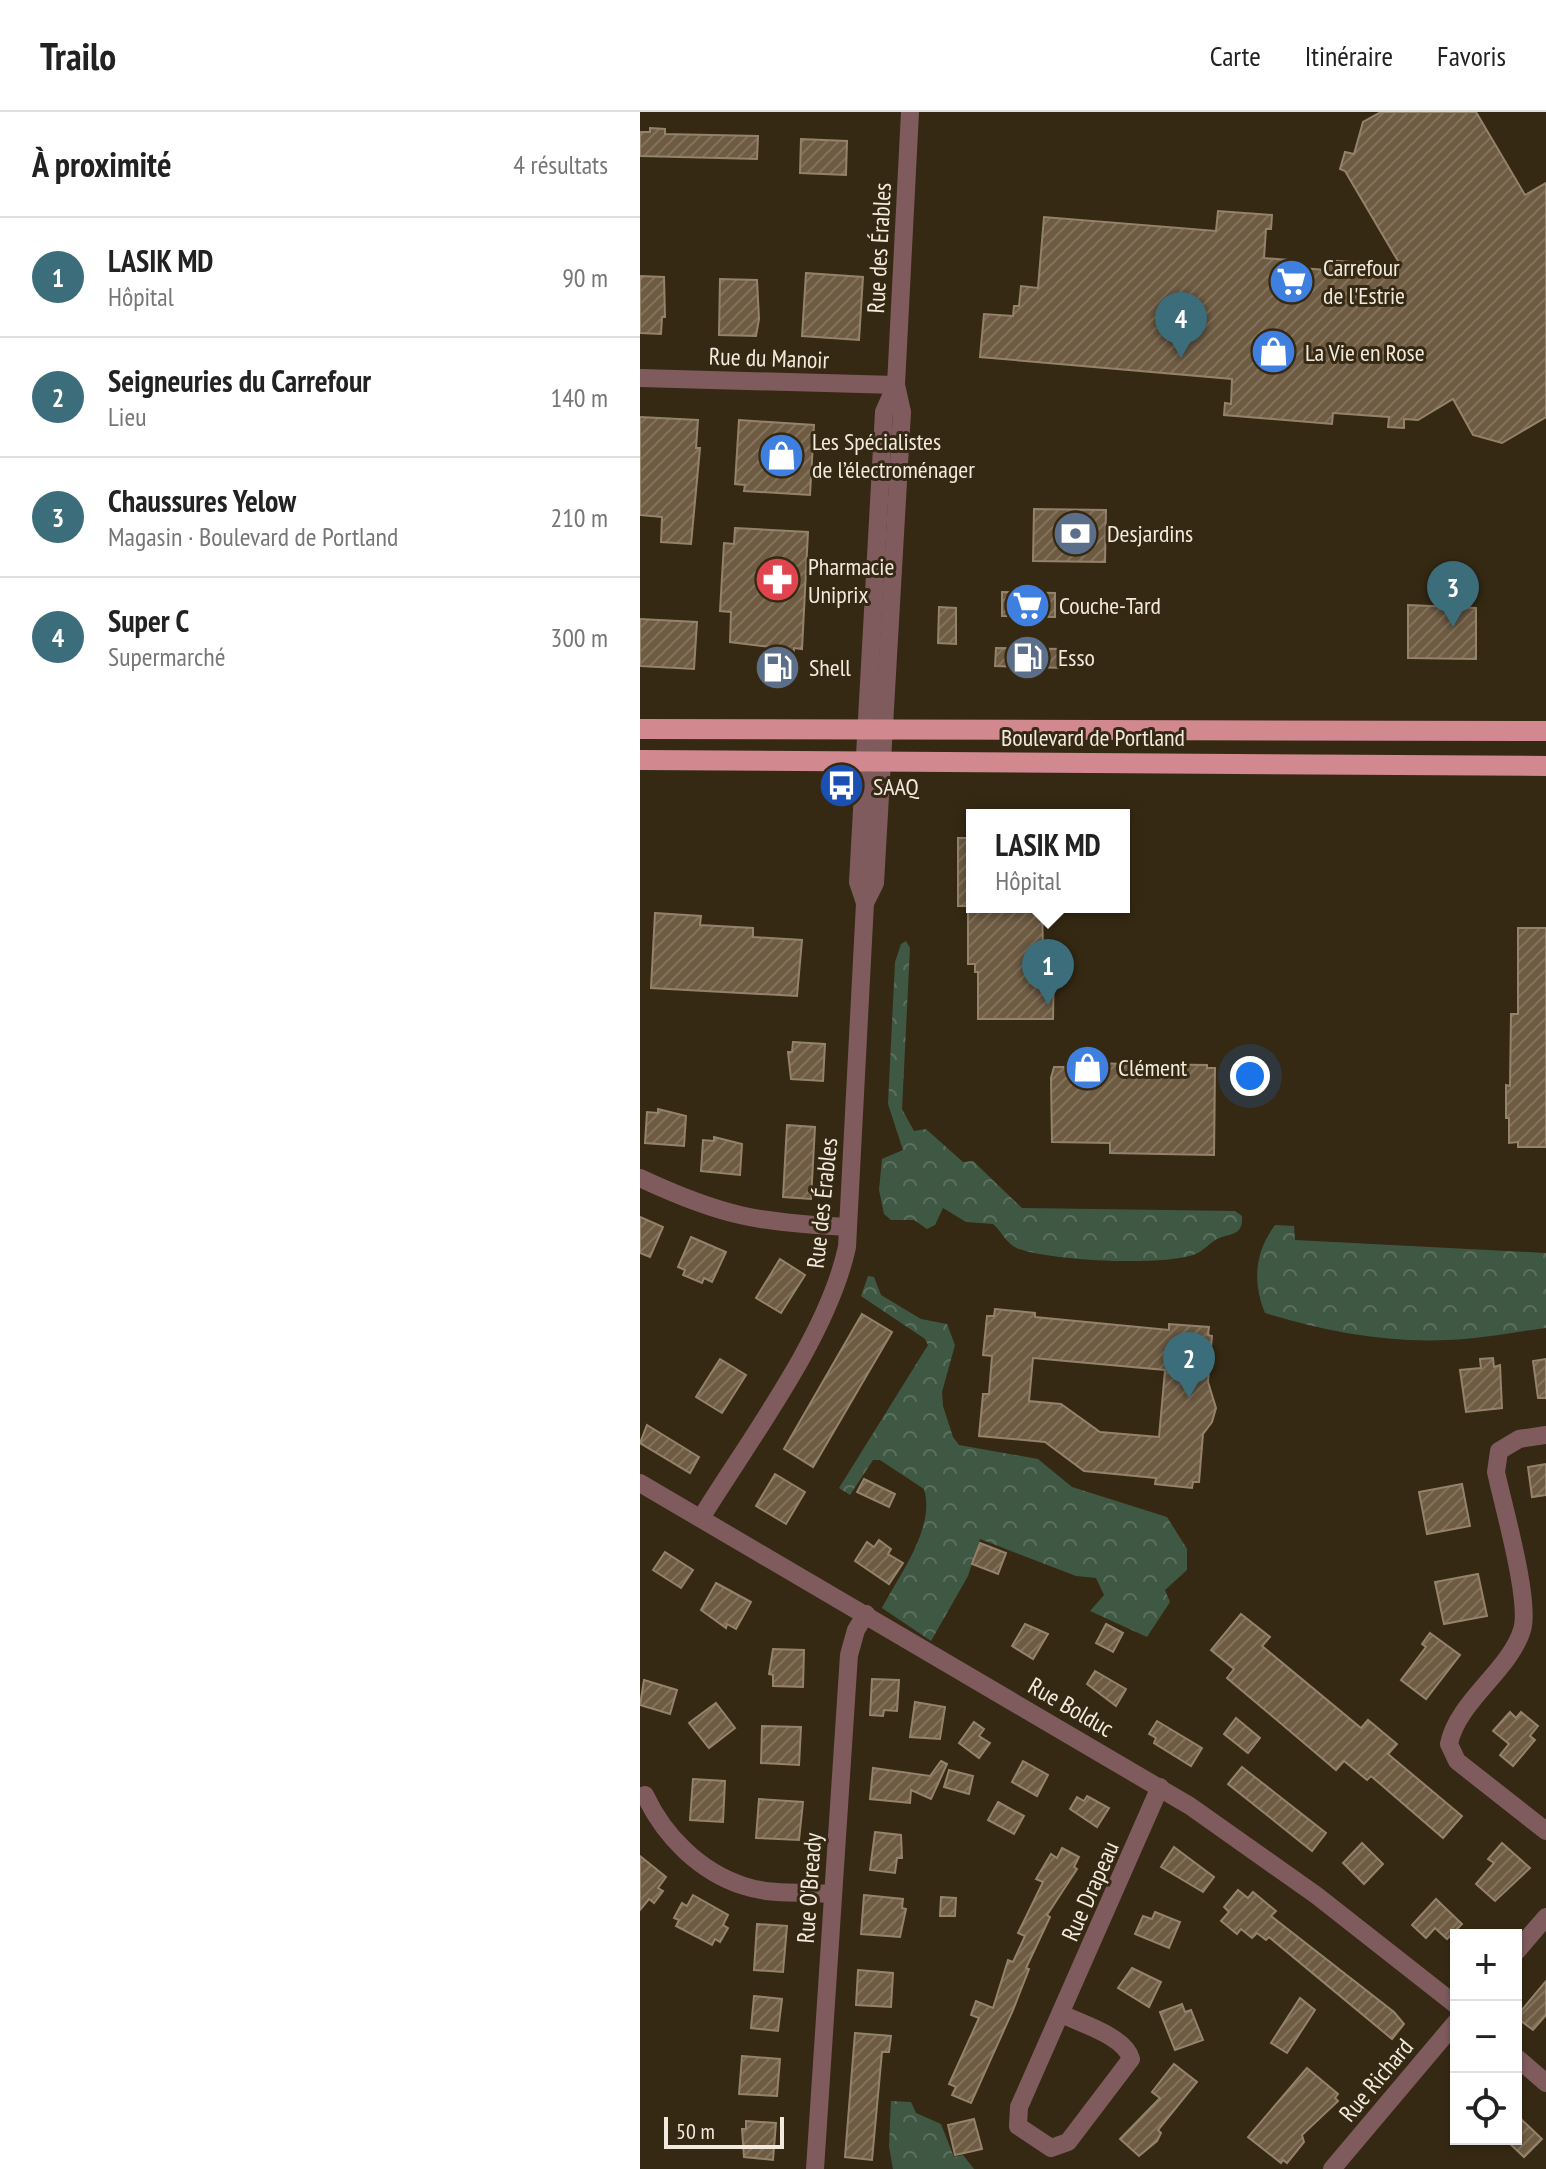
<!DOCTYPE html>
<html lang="fr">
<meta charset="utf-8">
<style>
:root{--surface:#fff;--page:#f6f6f6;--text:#222;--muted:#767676;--line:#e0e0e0;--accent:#3b6d7a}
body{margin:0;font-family:"PT Sans Narrow",sans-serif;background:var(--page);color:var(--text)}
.controls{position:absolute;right:24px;bottom:24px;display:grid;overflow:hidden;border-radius:0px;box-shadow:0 2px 6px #0004}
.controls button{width:72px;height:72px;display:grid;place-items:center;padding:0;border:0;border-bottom:2px solid var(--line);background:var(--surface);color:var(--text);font:40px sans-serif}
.scale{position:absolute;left:24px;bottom:20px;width:120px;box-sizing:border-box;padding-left:8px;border:4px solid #f2eadd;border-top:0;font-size:22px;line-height:28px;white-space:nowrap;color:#f2eadd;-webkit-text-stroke:6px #352913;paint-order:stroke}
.you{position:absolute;left:610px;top:964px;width:28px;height:28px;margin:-20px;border:6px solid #fff;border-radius:50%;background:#1a73e8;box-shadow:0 0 0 12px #1a73e833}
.badge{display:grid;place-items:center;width:52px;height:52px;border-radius:50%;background:var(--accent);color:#fff;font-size:26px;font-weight:700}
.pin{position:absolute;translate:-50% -66px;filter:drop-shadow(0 2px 4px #0008)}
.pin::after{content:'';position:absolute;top:42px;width:28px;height:24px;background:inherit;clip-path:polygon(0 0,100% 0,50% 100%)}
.popup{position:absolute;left:326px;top:697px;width:164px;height:104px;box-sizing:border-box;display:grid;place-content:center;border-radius:0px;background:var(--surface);filter:drop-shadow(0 2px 6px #0005);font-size:26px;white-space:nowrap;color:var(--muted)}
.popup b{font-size:30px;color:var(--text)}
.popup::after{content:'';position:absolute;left:50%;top:100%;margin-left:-16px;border:16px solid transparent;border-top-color:var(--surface)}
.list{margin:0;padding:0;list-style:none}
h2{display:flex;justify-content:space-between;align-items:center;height:104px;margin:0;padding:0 32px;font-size:34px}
h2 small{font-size:26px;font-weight:400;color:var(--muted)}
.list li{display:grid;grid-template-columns:52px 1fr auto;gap:24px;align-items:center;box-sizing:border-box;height:120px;padding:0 32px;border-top:2px solid var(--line)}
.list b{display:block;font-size:30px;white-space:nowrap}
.list p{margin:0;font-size:26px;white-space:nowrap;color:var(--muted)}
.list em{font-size:26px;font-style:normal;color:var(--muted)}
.icon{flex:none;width:44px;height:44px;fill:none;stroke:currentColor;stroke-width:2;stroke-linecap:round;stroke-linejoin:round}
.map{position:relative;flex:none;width:906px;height:2057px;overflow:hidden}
header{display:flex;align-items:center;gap:48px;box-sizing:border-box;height:112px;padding:0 40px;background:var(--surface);border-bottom:2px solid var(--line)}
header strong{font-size:38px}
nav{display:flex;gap:44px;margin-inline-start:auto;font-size:28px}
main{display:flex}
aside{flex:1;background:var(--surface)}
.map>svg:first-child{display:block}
.forest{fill:url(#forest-crowns)}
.building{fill:url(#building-hatch);stroke:#94826b;stroke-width:2;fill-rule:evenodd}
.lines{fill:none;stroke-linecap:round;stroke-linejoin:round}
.minor{stroke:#7f5b5e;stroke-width:18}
.major{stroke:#d1888f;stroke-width:20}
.labels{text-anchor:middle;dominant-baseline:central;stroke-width:6;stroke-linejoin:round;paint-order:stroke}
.street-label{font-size:24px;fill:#f2eadd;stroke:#352913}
.poi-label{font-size:24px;fill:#f2eadd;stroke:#352913;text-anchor:start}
</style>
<header>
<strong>Trailo</strong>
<nav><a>Carte</a><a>Itinéraire</a><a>Favoris</a></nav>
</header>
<main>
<aside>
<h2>À proximité<small>4 résultats</small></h2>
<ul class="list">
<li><span class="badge">1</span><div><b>LASIK MD</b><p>Hôpital</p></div><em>90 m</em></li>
<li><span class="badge">2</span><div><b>Seigneuries du Carrefour</b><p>Lieu</p></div><em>140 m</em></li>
<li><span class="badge">3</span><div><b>Chaussures Yelow</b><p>Magasin · Boulevard de Portland</p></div><em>210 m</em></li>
<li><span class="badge">4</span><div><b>Super C</b><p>Supermarché</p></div><em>300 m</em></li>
</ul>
</aside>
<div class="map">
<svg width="906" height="2057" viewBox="0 0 906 2057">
<defs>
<pattern id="forest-crowns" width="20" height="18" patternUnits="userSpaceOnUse" patternTransform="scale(2)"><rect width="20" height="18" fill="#3f5844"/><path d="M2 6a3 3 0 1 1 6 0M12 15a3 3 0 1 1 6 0" fill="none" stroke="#5b705f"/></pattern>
<pattern id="building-hatch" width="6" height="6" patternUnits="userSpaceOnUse" patternTransform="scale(2)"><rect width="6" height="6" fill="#6e5b42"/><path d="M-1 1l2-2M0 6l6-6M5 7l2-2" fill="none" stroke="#83735d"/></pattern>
</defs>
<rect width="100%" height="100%" fill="#352913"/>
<g class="forest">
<path d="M266 829 270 836 262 997 274 1019 286 1017 323 1050 333 1049 382 1096 595 1099 602 1104C603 1123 593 1121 579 1126 570 1130 563 1140 553 1143 518 1154 414 1149 379 1137 366 1132 363 1121 353 1112L326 1110 303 1096 295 1113 287 1117 274 1108H251L244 1102 239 1078 242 1047 263 1038 248 992 255 850 261 832Z"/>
<path d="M635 1113 654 1114 655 1128 906 1141V1216C874 1220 840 1227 808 1228 746 1231 683 1219 625 1201 612 1170 615 1140 635 1113Z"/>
<path d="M228 1164 234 1165 241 1183 281 1207 307 1212 315 1233 302 1280 303 1294 313 1325 319 1333 398 1347 432 1375 527 1405 547 1437V1458L525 1478 530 1490 507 1525 450 1499 464 1483 456 1466 436 1464 340 1427 328 1464 291 1529 242 1496C259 1463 296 1415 284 1377L240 1348H233L210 1383 199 1376 288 1233 285 1227 221 1184Z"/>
<path d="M251 1989 271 1990 276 2001 301 2012 314 2045 323 2043 334 2057H253L249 2034Z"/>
</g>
<g class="building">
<path d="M741 0H836L885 83 906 71V305L862 331 833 323 813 287 778 308 764 307V316L748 315 749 305 693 301 692 312 584 303 585 291 591 292 592 267 340 245 344 202 373 204 374 194H379L381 174 398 176 404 105 576 119 578 99 632 103 631 117H626L624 146 649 148V155L686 158 687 148 761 154 705 59 700 57 705 40 714 42 723 10Z"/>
<path d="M10 16 25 17V22L118 24 117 47 0 44V20H10Z"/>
<path d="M161 27 207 29 206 63 160 61Z"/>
<path d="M166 161 223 165 219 228 162 224Z"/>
<path d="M0 164 24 165 25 205H22L21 222 0 221Z"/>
<path d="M80 167 117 168 119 207 116 224 79 223Z"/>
<path d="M0 305 58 308 56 336H60L51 432 21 430 22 405 0 403Z"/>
<path d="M99 308 174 313 170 383 104 379 105 373 95 372Z"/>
<path d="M394 397 466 398 465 450 393 449Z"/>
<path d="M95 416 168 420 162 537 154 536 152 569 129 567 131 535 90 530 91 500 80 499 84 431 94 432Z"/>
<path d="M362 480 415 481V505L362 504Z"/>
<path d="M768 493 836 496V547L768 546Z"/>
<path d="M299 495 316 496V532L298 531Z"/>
<path d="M0 507 57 510 54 557 0 554Z"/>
<path d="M356 536 423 537V556L355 554Z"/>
<rect x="318" y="726" width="14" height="68"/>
<path d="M328 795H402L403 836 409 837V853H414L413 907H338V860H335V852H328Z"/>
<path d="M15 801 61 804 60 813 113 816V825L162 828 157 884 11 876Z"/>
<path d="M878 816H906V1035H878V1030L869 1031V1006H866V973L870 974 871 902H878Z"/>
<path d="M153 930 185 932 183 969 151 967 148 940H152Z"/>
<path d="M433 951 567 953V956H575L574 1043 470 1041V1031L412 1030 411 966 414 955H433Z"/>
<path d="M18 997 46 1004 44 1034 5 1031 7 1000 18 1001Z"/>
<path d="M147 1013 175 1015 171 1087 143 1085Z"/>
<path d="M74 1025 102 1032 100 1063 61 1059 63 1028 74 1029Z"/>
<path d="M0 1105 23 1115 10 1145 0 1141Z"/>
<path d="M51 1125 86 1140 72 1170 64 1166 62 1171 43 1163 45 1158 38 1155Z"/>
<path d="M140 1147 165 1163 141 1201 116 1186Z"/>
<path d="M355 1197 395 1201V1205L529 1218V1212L569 1215 568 1223 572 1224 568 1270 576 1296 572 1310 563 1322 559 1370H553L552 1376 515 1372 516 1366 444 1359 405 1330 339 1324 343 1282H349L352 1244 343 1243 347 1204H354ZM393 1246 525 1258 519 1325 460 1320 421 1292 389 1289Z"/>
<path d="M222 1202 252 1220 173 1355 144 1337Z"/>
<path d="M853 1246 854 1255 860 1253 862 1296 826 1300 820 1258 841 1256 840 1247Z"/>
<path d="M80 1247 106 1263 82 1301 56 1285Z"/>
<path d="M906 1247V1286H898L893 1249Z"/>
<path d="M7 1313 59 1345 50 1361 0 1331Z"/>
<path d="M906 1352V1383L892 1385 888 1355Z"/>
<path d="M135 1362 165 1380 146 1412 116 1394Z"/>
<path d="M224 1367 255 1382 249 1395 217 1380Z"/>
<path d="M822 1372 830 1414 787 1422 779 1380Z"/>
<path d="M239 1428 251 1437 248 1442 263 1451 249 1472 215 1449 227 1430 234 1435Z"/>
<path d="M340 1431 366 1441 358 1462 332 1452Z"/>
<path d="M25 1440 53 1458 41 1476 13 1458Z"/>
<path d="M838 1462 847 1504 804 1512 795 1470Z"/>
<path d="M76 1471 111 1490 96 1517 87 1512 86 1516 61 1498Z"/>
<path d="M601 1502 630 1525 622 1534 721 1616 728 1608 757 1632 748 1642 822 1704 803 1726 731 1664 727 1668 704 1649 696 1658 587 1566 594 1557 571 1538Z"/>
<path d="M385 1512 408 1522 393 1547 372 1534Z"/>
<path d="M466 1512 483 1521 473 1540 456 1531Z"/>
<path d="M790 1521 820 1543 786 1587 761 1568 786 1535 782 1532Z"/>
<path d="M133 1537 164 1538 163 1575 133 1574V1563L129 1562Z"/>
<path d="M455 1559 486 1577 476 1594 447 1572Z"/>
<path d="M232 1567 259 1568 257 1599 244 1598 243 1604 230 1603Z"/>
<path d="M4 1568 37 1578 30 1602 0 1593Z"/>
<path d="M275 1590 305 1595 300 1627 270 1625Z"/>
<path d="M76 1591 95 1616 69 1636 49 1611Z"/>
<path d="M870 1600 876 1606 881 1600 898 1614 890 1624 895 1628 873 1654 860 1643 869 1632 853 1619Z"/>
<path d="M596 1606 620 1626 608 1641 584 1622Z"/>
<path d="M517 1609 562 1636 551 1654 514 1631 516 1626 509 1622Z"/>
<path d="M334 1610 344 1617 339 1624 350 1631 339 1646 319 1631Z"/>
<path d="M122 1614 161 1615 159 1653 121 1651Z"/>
<path d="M301 1649 307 1652 291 1687 271 1678 270 1691 230 1687 233 1656 290 1664Z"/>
<path d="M383 1649 408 1663 397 1684 372 1670Z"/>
<path d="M602 1655 686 1721 672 1739 588 1672Z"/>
<path d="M309 1658 333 1664 329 1682 304 1675Z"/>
<path d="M53 1667 85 1669 83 1710 50 1708Z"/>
<path d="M447 1684 469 1696 457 1715 430 1697 437 1685 444 1689Z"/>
<path d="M119 1687 163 1690 159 1728 116 1726Z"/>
<path d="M358 1690 384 1704 374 1722 348 1708Z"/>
<path d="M235 1720 261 1723 262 1746H257L255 1761 230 1758Z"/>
<path d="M722 1731 743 1752 724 1772 703 1751Z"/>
<path d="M862 1731 890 1756 855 1789 836 1772 854 1751 848 1747Z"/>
<path d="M534 1735 574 1765 563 1780 521 1755Z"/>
<path d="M422 1736 439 1745 434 1755 437 1757 407 1803 410 1805 386 1856 389 1857 373 1898 331 1991 312 1983 316 1975 309 1972 339 1906 331 1903 336 1889 353 1896 368 1848 373 1850 385 1824 378 1821 403 1770 396 1767 411 1742 417 1746Z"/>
<path d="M0 1744 26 1765 18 1776 23 1779 14 1791 9 1787 0 1798Z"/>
<path d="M598 1778 608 1786 613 1780 636 1799 631 1804 754 1900 764 1912 752 1927 629 1825 626 1828 617 1821 612 1826 601 1817 597 1822 581 1809 589 1800 584 1795Z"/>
<path d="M53 1783 88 1803 83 1813 88 1816 80 1830 75 1827 72 1833 36 1814 39 1808 34 1806 42 1791 47 1794Z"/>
<path d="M224 1783 263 1787 262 1796 266 1797 260 1825 221 1822Z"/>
<path d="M301 1785 316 1786 315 1804H300Z"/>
<path d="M796 1787 822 1812 807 1827 795 1816 786 1826 772 1813Z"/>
<path d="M515 1800 540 1810 529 1836 495 1822 503 1804 512 1807Z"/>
<path d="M117 1812 147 1814 143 1860 114 1858Z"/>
<path d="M492 1856 521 1870 509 1895 478 1876Z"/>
<path d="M218 1858 253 1861 251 1895 216 1893Z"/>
<path d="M906 1869V1903L893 1918 876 1905Z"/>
<path d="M114 1884 142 1887 138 1919 111 1916Z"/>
<path d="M660 1886 675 1898 647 1941 631 1931Z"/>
<path d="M542 1892 545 1900 551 1898 563 1928 535 1938 520 1900Z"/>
<path d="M215 1921 251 1924 249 1940H242L232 2048 205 2045Z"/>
<path d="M102 1944 140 1947 137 1984 99 1982Z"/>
<path d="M534 1952 557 1970 518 2018 521 2021 517 2029 499 2044 480 2027 520 1986 512 1980Z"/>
<path d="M667 1956 698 1982 695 1986 698 1989 662 2023 664 2030 647 2051 643 2048 641 2051 608 2025Z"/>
<path d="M334 2007 342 2037 315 2043 308 2013Z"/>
<path d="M882 2008 902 2027 884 2045 865 2027H876V2014Z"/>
<path d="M106 2009 136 2011 133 2048 104 2045 102 2017H106Z"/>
</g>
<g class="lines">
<g class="minor">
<path d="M0 266 256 273"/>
<path d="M225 791 218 770 244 300 256 273"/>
<path d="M0 1066C81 1104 119 1111 208 1115"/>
<path d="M906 1323 879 1327 859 1339 856 1360C863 1393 891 1490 882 1518 870 1558 817 1590 809 1632L817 1649 906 1719"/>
<path d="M0 1371 550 1694 676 1783 816 1893"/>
<path d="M61 1406C109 1328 188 1224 207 1135L225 791 235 771 262 300 256 273 270 0"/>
<path d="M5 1683C24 1724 60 1760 104 1774 131 1783 164 1780 192 1782"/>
<path d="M876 1840 906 1805"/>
<path d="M422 1902C441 1912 485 1924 491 1947L428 2030 411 2036 378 2014 379 1995 520 1675"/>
<path d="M876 1945 906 1971"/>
<path d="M175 2057 209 1543 216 1518 226 1502"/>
<path d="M692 2057 816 1910"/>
</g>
<g class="major">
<path d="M0 617 906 619"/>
<path d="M0 648 906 654"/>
</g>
</g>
<defs>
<symbol id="supermarket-disc" viewBox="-11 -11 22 22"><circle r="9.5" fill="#3f7fe0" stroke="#352913"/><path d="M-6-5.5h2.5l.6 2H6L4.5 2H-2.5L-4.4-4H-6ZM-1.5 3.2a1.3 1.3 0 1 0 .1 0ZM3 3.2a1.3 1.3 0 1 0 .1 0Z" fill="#fff"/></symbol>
<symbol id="shop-disc" viewBox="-11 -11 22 22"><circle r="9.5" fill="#3f7fe0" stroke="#352913"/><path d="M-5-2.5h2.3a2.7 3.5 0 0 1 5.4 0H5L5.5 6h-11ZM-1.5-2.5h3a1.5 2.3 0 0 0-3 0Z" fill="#fff"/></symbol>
<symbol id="bank-disc" viewBox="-11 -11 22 22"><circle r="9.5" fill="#5c6f8a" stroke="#352913"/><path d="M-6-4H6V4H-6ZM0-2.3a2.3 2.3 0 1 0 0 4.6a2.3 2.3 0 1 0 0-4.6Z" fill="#fff"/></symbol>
<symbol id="pharmacy-disc" viewBox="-11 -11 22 22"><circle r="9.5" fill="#e0444e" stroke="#352913"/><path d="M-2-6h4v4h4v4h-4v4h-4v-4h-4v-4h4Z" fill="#fff"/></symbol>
<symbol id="fuel-disc" viewBox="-11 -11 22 22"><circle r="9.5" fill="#5c6f8a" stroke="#352913"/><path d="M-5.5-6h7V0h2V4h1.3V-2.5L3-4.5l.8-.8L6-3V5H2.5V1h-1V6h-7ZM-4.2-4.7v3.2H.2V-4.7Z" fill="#fff"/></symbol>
<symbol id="bus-disc" viewBox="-11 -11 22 22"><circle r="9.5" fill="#1a4fb4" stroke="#352913"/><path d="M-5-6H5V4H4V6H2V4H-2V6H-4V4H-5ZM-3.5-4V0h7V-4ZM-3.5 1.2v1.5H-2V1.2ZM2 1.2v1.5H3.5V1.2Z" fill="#fff"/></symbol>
</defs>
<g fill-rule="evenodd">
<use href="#supermarket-disc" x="626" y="144" width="51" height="51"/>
<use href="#shop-disc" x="608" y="214" width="51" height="51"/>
<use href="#shop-disc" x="116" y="318" width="51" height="51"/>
<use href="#bank-disc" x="410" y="396" width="51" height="51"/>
<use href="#pharmacy-disc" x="112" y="442" width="51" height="51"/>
<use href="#supermarket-disc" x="362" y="468" width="51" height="51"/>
<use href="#fuel-disc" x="362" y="520" width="51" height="51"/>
<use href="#fuel-disc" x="112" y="530" width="51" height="51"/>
<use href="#bus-disc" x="176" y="648" width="51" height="51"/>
<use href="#shop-disc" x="422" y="930" width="51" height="51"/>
</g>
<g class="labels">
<g class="street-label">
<text transform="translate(239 136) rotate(-87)">Rue des Érables</text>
<text transform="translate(129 246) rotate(2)">Rue du Manoir</text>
<text x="453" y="625">Boulevard de Portland</text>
<text transform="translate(182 1091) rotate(-84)">Rue des Érables</text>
<text transform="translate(431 1595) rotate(30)">Rue Bolduc</text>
<text transform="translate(169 1776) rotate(-86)">Rue O'Bready</text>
<text transform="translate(450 1779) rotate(-66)">Rue Drapeau</text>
<text transform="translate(736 1968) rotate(-50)">Rue Richard</text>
</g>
<g class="poi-label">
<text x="683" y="155">Carrefour<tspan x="683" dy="28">de l'Estrie</tspan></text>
<text x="665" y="240">La Vie en Rose</text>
<text x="172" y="329">Les Spécialistes<tspan x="172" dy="28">de l’électroménager</tspan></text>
<text x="467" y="421">Desjardins</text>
<text x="168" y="454">Pharmacie<tspan x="168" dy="28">Uniprix</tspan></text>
<text x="419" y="493">Couche-Tard</text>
<text x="418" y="545">Esso</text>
<text x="169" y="555">Shell</text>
<text x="233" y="674">SAAQ</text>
<text x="478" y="955">Clément</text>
</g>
</g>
</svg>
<div class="controls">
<button>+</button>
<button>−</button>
<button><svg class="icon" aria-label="locate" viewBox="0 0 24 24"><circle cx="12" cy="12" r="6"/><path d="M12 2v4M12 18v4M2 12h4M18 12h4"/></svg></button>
</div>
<div class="scale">50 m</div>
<div class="you"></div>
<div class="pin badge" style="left:408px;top:893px">1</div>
<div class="popup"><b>LASIK MD</b>Hôpital</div>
<div class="pin badge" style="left:549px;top:1286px">2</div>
<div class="pin badge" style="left:813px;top:515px">3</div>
<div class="pin badge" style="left:541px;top:246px">4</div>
</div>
</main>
